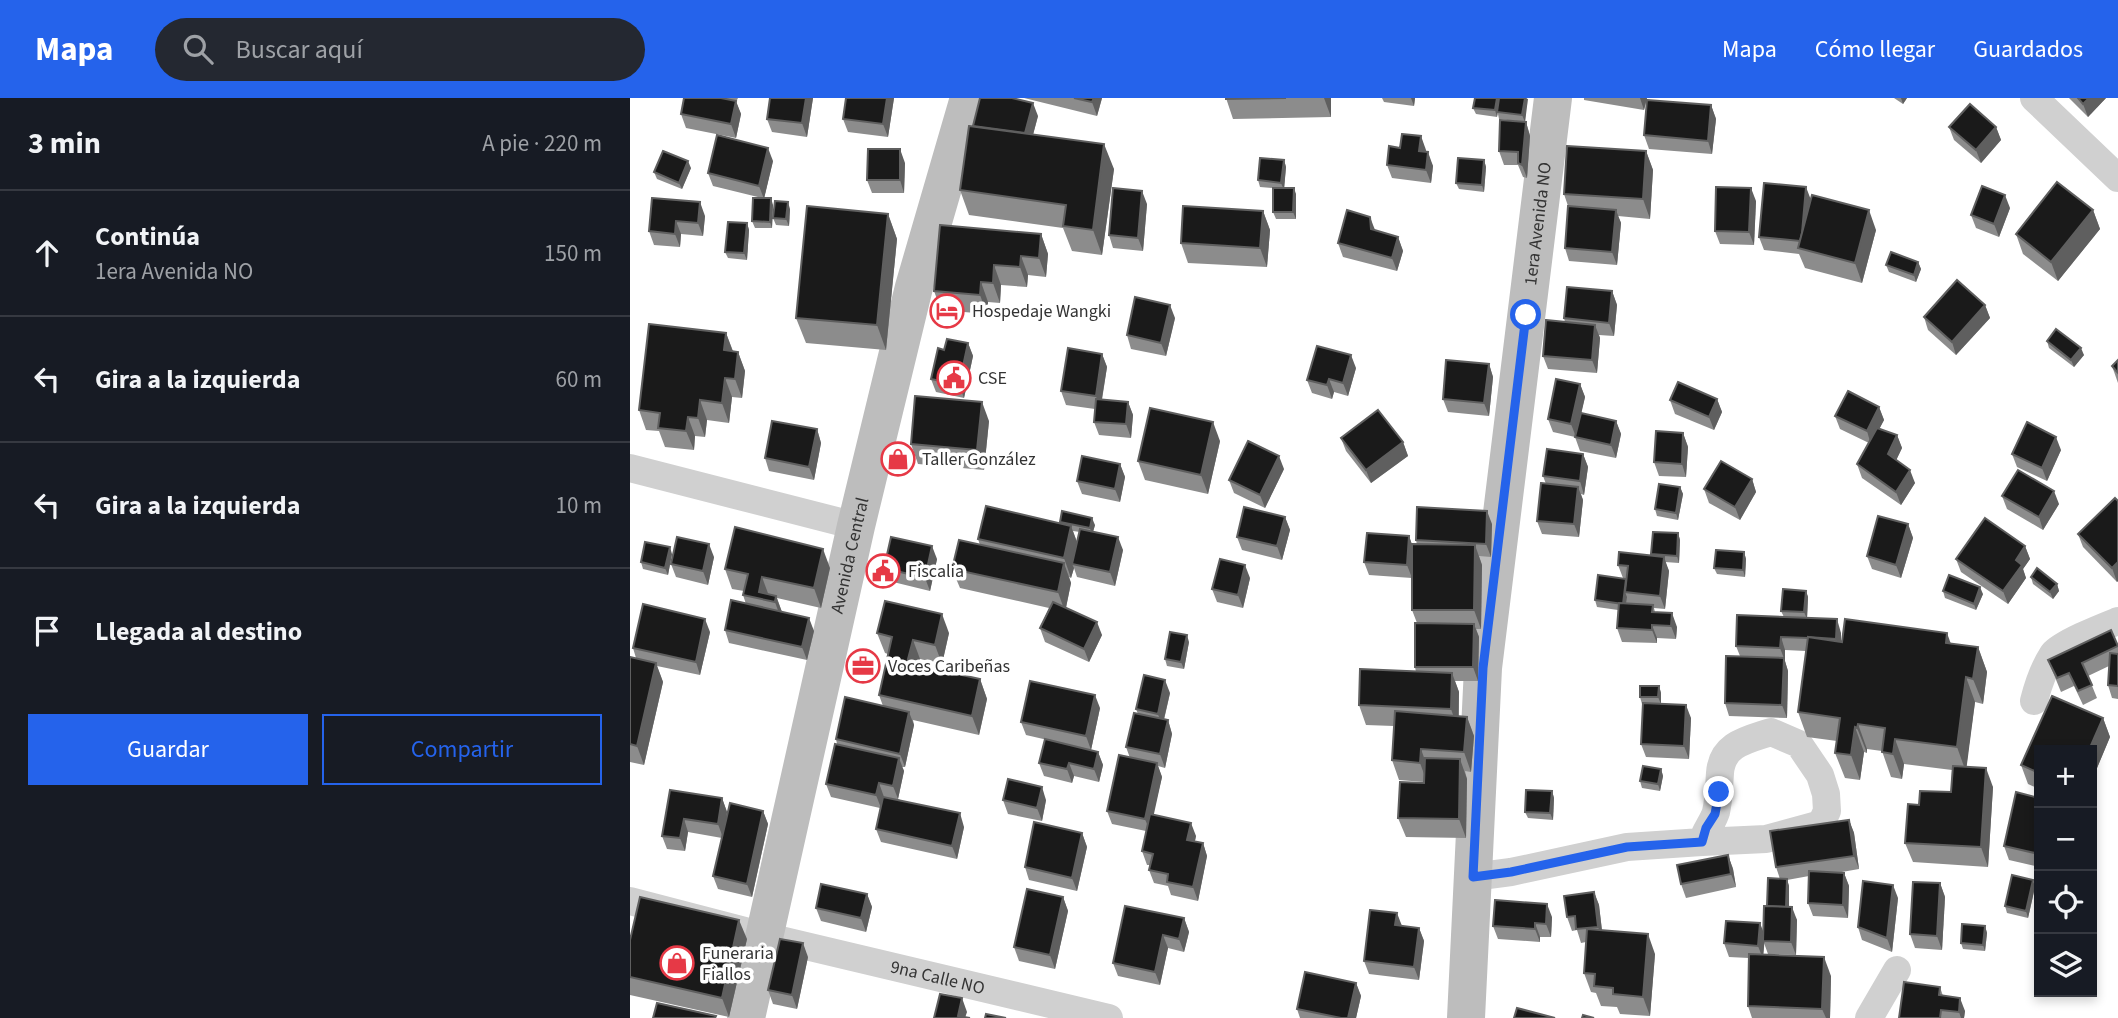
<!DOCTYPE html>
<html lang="es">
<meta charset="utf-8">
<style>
:root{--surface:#171b24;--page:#242831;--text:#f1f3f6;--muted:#9ea1a6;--line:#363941;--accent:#2563eb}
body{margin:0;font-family:"Source Sans 3",sans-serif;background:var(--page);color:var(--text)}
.controls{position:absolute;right:21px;bottom:21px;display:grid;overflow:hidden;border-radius:0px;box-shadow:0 4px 10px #0003}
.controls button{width:63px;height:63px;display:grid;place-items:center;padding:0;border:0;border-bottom:2px solid var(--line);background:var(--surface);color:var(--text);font:35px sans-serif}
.stop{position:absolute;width:21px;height:21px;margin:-16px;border:5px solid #2563eb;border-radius:50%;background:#fff}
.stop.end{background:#2563eb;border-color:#fff;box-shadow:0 2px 7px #0008}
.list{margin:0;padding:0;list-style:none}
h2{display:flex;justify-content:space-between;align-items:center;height:91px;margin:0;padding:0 28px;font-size:30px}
h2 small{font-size:23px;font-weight:400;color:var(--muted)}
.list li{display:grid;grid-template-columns:46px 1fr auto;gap:21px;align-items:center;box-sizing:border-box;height:126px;padding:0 28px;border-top:2px solid var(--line)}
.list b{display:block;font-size:26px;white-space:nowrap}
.list p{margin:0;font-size:23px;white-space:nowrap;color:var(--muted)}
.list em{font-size:23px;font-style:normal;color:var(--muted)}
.actions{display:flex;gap:14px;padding:21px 28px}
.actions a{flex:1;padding:16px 0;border:2px solid var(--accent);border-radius:0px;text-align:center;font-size:24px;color:var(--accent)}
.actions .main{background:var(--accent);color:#fff}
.icon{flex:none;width:38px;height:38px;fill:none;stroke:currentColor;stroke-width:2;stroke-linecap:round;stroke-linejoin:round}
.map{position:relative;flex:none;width:1488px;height:920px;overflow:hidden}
header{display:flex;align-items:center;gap:42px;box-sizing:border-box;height:98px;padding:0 35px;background:var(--accent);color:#fff}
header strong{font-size:33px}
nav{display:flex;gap:38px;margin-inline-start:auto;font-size:24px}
.search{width:490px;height:63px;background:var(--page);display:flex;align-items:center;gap:18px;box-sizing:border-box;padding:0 24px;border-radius:38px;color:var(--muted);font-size:26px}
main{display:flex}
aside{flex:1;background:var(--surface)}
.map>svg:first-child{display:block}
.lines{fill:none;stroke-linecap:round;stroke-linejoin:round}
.street{stroke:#d0d0d0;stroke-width:28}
.secondary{stroke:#bdbdbd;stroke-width:38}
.wall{fill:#8c8c8c;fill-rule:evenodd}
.shaded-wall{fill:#5f5f5f}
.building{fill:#1a1a1a;stroke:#5f5f5f;stroke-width:2}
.route{stroke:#2563eb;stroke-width:9}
.labels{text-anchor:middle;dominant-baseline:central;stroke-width:7;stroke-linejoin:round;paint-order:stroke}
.street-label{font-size:18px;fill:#333;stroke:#fff}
.poi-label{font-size:18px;fill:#333;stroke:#fff;text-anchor:start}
</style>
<header>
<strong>Mapa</strong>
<div class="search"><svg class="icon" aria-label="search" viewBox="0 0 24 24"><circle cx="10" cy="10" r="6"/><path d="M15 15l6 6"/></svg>Buscar aquí</div>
<nav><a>Mapa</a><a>Cómo llegar</a><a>Guardados</a></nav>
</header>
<main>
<aside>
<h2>3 min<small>A pie · 220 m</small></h2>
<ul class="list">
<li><svg class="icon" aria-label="ahead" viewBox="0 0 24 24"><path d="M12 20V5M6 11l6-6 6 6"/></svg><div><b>Continúa</b><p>1era Avenida NO</p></div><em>150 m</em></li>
<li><svg class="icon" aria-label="left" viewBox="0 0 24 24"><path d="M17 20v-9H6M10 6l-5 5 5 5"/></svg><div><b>Gira a la izquierda</b></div><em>60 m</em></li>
<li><svg class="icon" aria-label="left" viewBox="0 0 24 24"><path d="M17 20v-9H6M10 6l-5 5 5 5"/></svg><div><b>Gira a la izquierda</b></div><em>10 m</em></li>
<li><svg class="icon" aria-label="arrive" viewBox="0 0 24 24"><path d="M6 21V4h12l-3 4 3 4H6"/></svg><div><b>Llegada al destino</b></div></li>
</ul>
<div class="actions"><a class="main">Guardar</a><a>Compartir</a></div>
</aside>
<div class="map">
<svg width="1488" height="920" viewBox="0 0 1488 920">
<rect width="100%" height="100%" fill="#fff"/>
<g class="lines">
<g class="street">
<path d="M1404 0 1488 80"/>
<path d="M0 370 226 428"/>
<path d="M1404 603C1408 587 1414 570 1423 556 1432 545 1473 529 1488 523"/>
<path d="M843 779 881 774 997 749 1072 744 1136 741 1191 726 1197 713 1196 696 1190 677 1169 646 1141 634C1117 642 1092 646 1090 675 1089 688 1089 701 1086 714 1083 724 1075 733 1072 744"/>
<path id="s1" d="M0 803 134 838 479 920"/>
<path d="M1239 920 1267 872"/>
</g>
<g class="secondary">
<path id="s2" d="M116 920 226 428 284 189 339 0"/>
<path id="s3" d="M836 920 853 570 923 0"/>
</g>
</g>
<g class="wall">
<path d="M54 0H108L106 4 111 16 106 40 56 30 51 16Z"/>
<path d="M140 0H183L177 39 142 34 137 21Z"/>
<path d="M264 0 258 39 218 34 213 21Z"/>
<path d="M394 0H472L467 18Z"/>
<path d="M596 0H701V19L603 21Z"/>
<path d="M752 0H785L784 8 754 4Z"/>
<path d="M845 0H897L895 24 869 21 868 16 867 19 846 16 843 10Z"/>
<path d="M954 0H1017L1014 12 954 2Z"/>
<path d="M1264 0H1277L1273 6Z"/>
<path d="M1439 0H1476L1458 19Z"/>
<path d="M1081 7 1086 21 1082 56 1019 51 1014 37Z"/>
<path d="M408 18 403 37 484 71 472 157 442 153 433 130 339 117 330 92 343 28Z"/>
<path d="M896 24 900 38 897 80 893 79 888 67H874L869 53Z"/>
<path d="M1319 29H1366L1371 42 1351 65 1324 42Z"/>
<path d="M796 52V54L803 68 801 85 762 80 757 67Z"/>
<path d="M1016 53 1023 72 1020 121 988 118 991 125 987 167 939 163 935 150 938 108 934 96Z"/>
<path d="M654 62 656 69 654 90 666 96V121H646L643 114V90L630 89 628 82Z"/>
<path d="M854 62 856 69 854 94 829 91 826 85Z"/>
<path d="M143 63 134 100 143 107 142 130H125L122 123 132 100 83 88 78 75Z"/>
<path d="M275 65 274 95H242L237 82Z"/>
<path d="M61 70 52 91 27 81 24 74Z"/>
<path d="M22 100 75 118 73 138 51 136 50 149 24 147 19 133Z"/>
<path d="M1181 101 1246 132 1232 185 1175 170 1169 156 1134 152 1129 139Z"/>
<path d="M1126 103 1124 147 1090 146 1085 133Z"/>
<path d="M517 106 513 153 483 150 479 137Z"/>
<path d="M1380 110 1369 139 1346 130 1341 117Z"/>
<path d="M160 111 159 128 146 127 143 120Z"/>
<path d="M1463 112 1470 131 1428 183 1393 156 1386 136Z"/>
<path d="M633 113 640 132 637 169 558 165 551 145Z"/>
<path d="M258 116 267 141 256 252 176 245 166 220Z"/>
<path d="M117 125 119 132 117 162 98 160 95 154Z"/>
<path d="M411 136 418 156 416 179 398 177 397 189 371 187 370 205 358 204 357 216 311 212 304 193Z"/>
<path d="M768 139 773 153 767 173 713 159 708 145Z"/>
<path d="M1288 164 1291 171 1286 184 1259 174 1256 167Z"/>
<path d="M982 193 987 207 984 238 969 237 970 240 967 275 918 271 913 258 935 224 934 220Z"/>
<path d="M1355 207 1360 220 1326 257 1298 232 1294 219Z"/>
<path d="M545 220 536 258 501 251 497 237Z"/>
<path d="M96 235 103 253 108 254 115 273 112 300 102 299 99 325 77 322 75 339 65 338 64 352 35 349 29 333 16 332 9 312Z"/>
<path d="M1417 243 1454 257 1444 269 1419 250Z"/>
<path d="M338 245 343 258 334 300 306 294 301 281 314 252Z"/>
<path d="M472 256 477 269 472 302 498 304 503 317 501 340 469 337 464 324 465 311 436 307 431 293Z"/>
<path d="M1488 262V285L1482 268Z"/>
<path d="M859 266 863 279 859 318 818 314 813 301Z"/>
<path d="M726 270 718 298 704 294 702 301 682 295 677 282Z"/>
<path d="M950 286 955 299 951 315 986 323 991 336 986 360 950 353 945 339 923 334 918 321Z"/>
<path d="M1087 301 1092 314 1084 332 1045 316 1040 302Z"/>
<path d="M1249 309 1254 322 1249 331 1267 337 1272 350 1266 362 1285 385 1271 407 1232 380 1227 366 1239 345 1210 331 1205 318Z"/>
<path d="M359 323 354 372 288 366 281 346Z"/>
<path d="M187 331 191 345 184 382 139 373 135 360Z"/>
<path d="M1053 335 1058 349 1056 379 1029 378 1024 364Z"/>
<path d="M711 340 773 344 778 358 741 385 716 353Z"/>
<path d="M590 343 578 396 515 382 508 363Z"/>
<path d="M1431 352 1417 383 1387 369 1382 356Z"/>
<path d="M953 356 958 369 954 397 951 396 953 402 949 439 912 436 907 423 916 386 913 378Z"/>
<path d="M490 366 495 379 490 404 452 396 447 383Z"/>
<path d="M654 371 635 410 604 395 599 382Z"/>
<path d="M1122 381 1126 394 1110 422 1079 405 1074 391Z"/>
<path d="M1050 389 1053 396 1048 422 1027 418 1025 411Z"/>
<path d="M1372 398 1429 406 1413 432 1377 411Z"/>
<path d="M1488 403V483L1487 484 1453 449 1448 436Z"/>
<path d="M655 419 660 432 652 462 612 452 607 439Z"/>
<path d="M430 424 465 427 463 434 493 452 485 488 447 479 444 470 441 480 439 479 441 485 436 510 472 537 459 564 415 544 410 530 419 510 330 490 322 471 350 447 348 441 430 425ZM443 433 450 434 447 444Z"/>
<path d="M862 426 861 459 849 458 852 467 851 531H846L849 539 848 583H825L829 594V618L837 619 844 638 841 674 835 673 837 681 836 740 776 739 768 720 794 684 769 682 762 662 764 628 736 627 729 607 786 574 785 569 787 525 782 512V480L739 477 734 464 779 438 782 447H787L786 442Z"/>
<path d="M1278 426 1283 440 1271 480 1242 471 1237 458Z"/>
<path d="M1048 435 1050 442 1049 465 1035 464 1039 473 1035 511 1024 510 1025 514 1047 529 1046 541 1027 540V545L992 544 987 530 988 512 967 509 965 502 996 480H993L988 467 1022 458 1021 456Z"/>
<path d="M1395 448 1400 461 1393 471 1396 480 1378 506 1331 474 1326 461Z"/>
<path d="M1114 454 1116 461 1115 479 1087 476 1084 470Z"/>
<path d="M42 456 38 477 13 471 11 464Z"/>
<path d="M84 459 78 487 46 479 41 466Z"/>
<path d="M307 461 300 493 259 483 254 470Z"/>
<path d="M200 470 191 510 147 500 152 514 184 533 177 562 99 545 95 532 116 506 113 497 114 493 102 491 95 471Z"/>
<path d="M1401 479 1427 486 1429 493 1423 501 1403 486Z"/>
<path d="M620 480 613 510 587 504 582 491Z"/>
<path d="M1176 493 1178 499 1177 520 1211 535V544L1321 546 1348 549 1357 574 1353 606 1345 604 1336 669 1363 689 1358 769 1283 764 1275 745 1289 707 1321 694 1322 672 1274 666 1272 681 1261 679 1252 653 1237 651V655L1234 654 1230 682 1215 680 1205 655 1207 643 1177 639 1168 614 1176 553 1155 552V563L1158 573 1157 620 1099 618 1095 605 1110 558 1106 548 1154 519 1151 513Z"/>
<path d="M1313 493 1353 496 1346 512 1315 500Z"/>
<path d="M80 534 70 577 27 568 33 584 14 667 0 664V559L6 560 3 550Z"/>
<path d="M247 535H319L312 566 290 561 288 567 350 581 357 601 349 637 283 622 284 627 275 669H272L274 673 268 701 334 729 327 761 251 744 246 731 250 710 201 699 196 686 207 646 206 641 253 608 249 597 258 556 255 555Z"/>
<path d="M559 544 554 571 537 568 535 561Z"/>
<path d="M1488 547V601L1482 600 1478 587 1479 568 1458 578 1467 600 1453 607 1444 588 1431 594 1418 562Z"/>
<path d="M1029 588 1031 595V605L1061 620 1059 661 1016 659 1011 646 1013 606H1012L1010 599Z"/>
<path d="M540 595 534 622H538L542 636 535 670 528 668 532 679 523 716 566 738 565 743 573 745 577 758 568 803 541 797 538 788 524 785 519 772 520 767H517L512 753 516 733 482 726 477 713 500 660 496 649 508 616 506 611Z"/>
<path d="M1422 598 1473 620 1480 639 1462 682V652H1409V691L1398 686 1391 667Z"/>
<path d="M470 610 461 652 396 637 391 624Z"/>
<path d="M468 654 473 667 469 684 444 678 442 685 414 678 409 665Z"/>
<path d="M1031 671 1033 678 1030 693 1012 690 1010 683Z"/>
<path d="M40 692 92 700 97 714 95 727 133 713 138 726 122 799 88 791 83 778 92 740 58 734 55 753 37 751 32 738Z"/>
<path d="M922 693 924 700 923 722 898 720 895 714Z"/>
<path d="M1409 700V769L1379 762 1374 748Z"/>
<path d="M373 702H416L412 723 378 716Z"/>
<path d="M1219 722 1224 735 1229 771 1206 775H1214L1219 788 1218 820 1183 818 1178 805 1179 778 1157 782 1159 788V809L1167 822 1166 857 1138 856 1134 845 1133 857 1201 878 1200 920H1122L1118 908 1119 860 1099 859 1094 845 1134 836 1137 808 1150 781 1146 769Z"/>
<path d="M452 735 457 749 447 793 399 782 395 769Z"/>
<path d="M1098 757 1103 771 1106 789 1056 800 1051 786Z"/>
<path d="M1310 785 1315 799 1312 852 1285 850 1280 836Z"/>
<path d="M1405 789 1398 820 1377 815 1375 808Z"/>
<path d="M964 794 969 807 972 832 1025 856 1020 918 990 916 987 909 971 908 966 895 961 894 954 875 956 844 951 845 947 832 942 833 937 819Z"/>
<path d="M237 796 242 809 236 834 191 823 186 810Z"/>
<path d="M433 799 438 813 425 871 389 863 384 849Z"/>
<path d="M1268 800 1262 854 1232 842 1228 829Z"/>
<path d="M922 819 921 839H910V844L868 841 863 828Z"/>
<path d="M554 820 559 834 554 854 538 850 530 887 488 878 483 865Z"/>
<path d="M1355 828 1357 835 1355 853 1333 851 1331 845Z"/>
<path d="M789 830 794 843 789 882 739 876 734 863Z"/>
<path d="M117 841 99 919 0 897V842Z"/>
<path d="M178 859 167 911 143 906 138 892Z"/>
<path d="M726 885 731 898 726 920H670L667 911Z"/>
<path d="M1310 889 1313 898 1335 913 1334 920H1269Z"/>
</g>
<g class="shaded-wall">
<path d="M176 0H183L177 39 172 25Z"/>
<path d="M257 0H264L258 39 253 26Z"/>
<path d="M464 0H472L467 18 462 4Z"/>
<path d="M694 0H701V19Z"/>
<path d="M781 0H785L784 8Z"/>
<path d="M867 0H870L867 14V19L865 12Z"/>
<path d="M895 0 898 1 895 24 892 17Z"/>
<path d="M1010 0H1017L1014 12Z"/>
<path d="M1271 0H1277L1273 6Z"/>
<path d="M1459 0H1476L1458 19 1453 6Z"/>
<path d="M106 3 111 16 106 40 101 26Z"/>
<path d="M403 5 408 18 398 55 393 42Z"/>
<path d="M1081 7 1086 21 1082 56 1078 43Z"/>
<path d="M896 24 900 38 897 80 892 67Z"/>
<path d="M1366 29 1371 42 1351 65 1346 52Z"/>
<path d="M791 38 796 52 794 67 789 53Z"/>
<path d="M474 46 484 71 472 157 463 132Z"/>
<path d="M138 50 143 63 134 101 129 88Z"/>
<path d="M270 51 275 65 274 95 270 82Z"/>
<path d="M1016 53 1023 72 1020 121 1013 101Z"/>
<path d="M798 54 803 68 801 85 796 72Z"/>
<path d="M654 62 656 69 654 92 651 85Z"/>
<path d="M854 62 856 69 854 94 852 87Z"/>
<path d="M58 63 61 70 52 91 49 85Z"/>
<path d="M1176 89 1181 102 1171 143Z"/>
<path d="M664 90 666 96V121L663 114Z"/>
<path d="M1121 90 1126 103 1124 147 1119 134Z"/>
<path d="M512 93 517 106 513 153 508 140Z"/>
<path d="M1375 97 1380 110 1369 139 1364 126Z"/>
<path d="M141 100 143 107 142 130 140 124Z"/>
<path d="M70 104 75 118 73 138 68 125Z"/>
<path d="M158 104 160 111 159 128 156 121Z"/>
<path d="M986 112 991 125 987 167 982 154Z"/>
<path d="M1239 112 1246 132 1232 185 1225 165Z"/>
<path d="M1463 112 1470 131 1428 183 1421 164Z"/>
<path d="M633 113 640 132 637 169 630 150Z"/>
<path d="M258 116 267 141 256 252 247 227Z"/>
<path d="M740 119 745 132 741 131Z"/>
<path d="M46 123 51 136 50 149 45 136Z"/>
<path d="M117 125 119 132 117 162 114 155Z"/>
<path d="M411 136 418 156 416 179 409 160Z"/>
<path d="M768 139 773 153 767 173 762 160Z"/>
<path d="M391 158 398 177 397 189 390 169Z"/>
<path d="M1288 164 1291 171 1286 184 1284 177Z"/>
<path d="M364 167 371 187 370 205 363 185Z"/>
<path d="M351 184 358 204 357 216 350 197Z"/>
<path d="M982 193 987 207 984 238 979 225Z"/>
<path d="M540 207 545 220 536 258 531 245Z"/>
<path d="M1355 207 1360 220 1326 257 1322 244Z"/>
<path d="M965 227 970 240 967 275 962 262Z"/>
<path d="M96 235 103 254 94 252Z"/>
<path d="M338 245 343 258 334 300 329 287Z"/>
<path d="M1451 250 1454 257 1444 269 1441 262Z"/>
<path d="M108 254 115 273 112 300 105 281Z"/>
<path d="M472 256 477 269 470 312 466 298Z"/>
<path d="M721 257 726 270 718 298 713 285Z"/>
<path d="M859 266 863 279 859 318 854 305Z"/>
<path d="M95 280 102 299 99 325 92 305Z"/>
<path d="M699 281 704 294 702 301 697 287Z"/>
<path d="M950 286 955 299 946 339 941 326Z"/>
<path d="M1087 301 1092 314 1084 332 1079 319Z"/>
<path d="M70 302 77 322 75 339 68 320Z"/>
<path d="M352 304 359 323 354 372 347 352Z"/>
<path d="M498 304 503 317 501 340 496 326Z"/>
<path d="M1249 309 1254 322 1241 347 1237 333Z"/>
<path d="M58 319 65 338 64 352 56 333Z"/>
<path d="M986 323 991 336 986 360 981 347Z"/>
<path d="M583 324 590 343 578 396 571 377Z"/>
<path d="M187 331 191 345 184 382 179 369Z"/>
<path d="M1053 335 1058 349 1056 379 1052 366Z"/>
<path d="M1267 337 1272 350 1263 369 1258 356Z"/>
<path d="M1426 339 1431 352 1417 383 1412 370Z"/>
<path d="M773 344 778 358 741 385 736 372Z"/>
<path d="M953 356 958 369 954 397 950 383Z"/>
<path d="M649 358 654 371 635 410 630 397Z"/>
<path d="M490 366 495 379 490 404 485 391Z"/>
<path d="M1280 372 1285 385 1271 407 1266 394Z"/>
<path d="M1122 381 1126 394 1110 422 1105 409Z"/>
<path d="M948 389 953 402 949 439 944 426Z"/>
<path d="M1050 389 1053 396 1048 422 1046 415Z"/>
<path d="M1424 393 1429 406 1413 432 1409 419Z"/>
<path d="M857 413 862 426 861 459 856 446Z"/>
<path d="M655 419 660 432 652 462 647 448Z"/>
<path d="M462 420 465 427 462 437 460 430Z"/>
<path d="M1278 426 1283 440 1271 480 1266 467Z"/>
<path d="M441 428 448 447 442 466 444 470 441 480 434 460Z"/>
<path d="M1048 435 1050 442 1049 465 1047 458Z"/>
<path d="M779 438 784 452 782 480 777 467Z"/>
<path d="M488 439 493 452 485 488 480 474Z"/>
<path d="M79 446 84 459 78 487 73 473Z"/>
<path d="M845 447 852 467 851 531 844 512Z"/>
<path d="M302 448 307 461 300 493 295 480Z"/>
<path d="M1395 448 1400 461 1393 471 1396 480 1378 506 1373 493 1386 462Z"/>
<path d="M40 449 42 456 38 477 35 470Z"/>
<path d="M193 451 200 470 191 510 184 490Z"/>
<path d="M1114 454 1116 461 1115 479 1113 472Z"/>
<path d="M1034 459 1039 473 1035 511 1030 498Z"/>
<path d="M1488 464V483L1487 484 1482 470Z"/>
<path d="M434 465 441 485 435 514 428 494Z"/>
<path d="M615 467 620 480 613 510 608 497Z"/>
<path d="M132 479 139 498 129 494Z"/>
<path d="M996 481 995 494 997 499 995 512 993 506Z"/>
<path d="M1427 486 1429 493 1423 501 1420 494Z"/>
<path d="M1350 489 1353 496 1346 512 1344 506Z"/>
<path d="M1176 493 1178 499 1177 521 1174 514Z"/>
<path d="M146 498 153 517 152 524 145 504Z"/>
<path d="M1042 515 1047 529 1046 541 1041 528Z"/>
<path d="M312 516 319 535 312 566 305 547Z"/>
<path d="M179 520 184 533 177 562 172 549Z"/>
<path d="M75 521 80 534 70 577 66 564Z"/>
<path d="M1207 521 1211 535V555L1206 541Z"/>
<path d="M467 524 472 537 459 564 454 551Z"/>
<path d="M844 526 849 539 848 583 843 569Z"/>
<path d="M1022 527 1027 540V545L1022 532Z"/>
<path d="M1317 535 1326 560 1316 545Z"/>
<path d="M557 537 559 544 554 571 551 564Z"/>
<path d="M1151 539 1155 552V563L1150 550Z"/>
<path d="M283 542 290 561 284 584 277 565Z"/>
<path d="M1348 549 1357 574 1353 606 1343 581Z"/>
<path d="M1154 560 1158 573 1157 620 1152 607Z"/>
<path d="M26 565 33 584 14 667 7 648Z"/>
<path d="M822 575 829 594 828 631 821 611Z"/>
<path d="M1336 579 1345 604 1336 674 1327 649Z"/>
<path d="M350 581 357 601 349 637 342 618Z"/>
<path d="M535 582 540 595 532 629 528 616Z"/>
<path d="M1029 588 1031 595V606L1028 599Z"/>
<path d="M465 597 470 610 461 652 456 638Z"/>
<path d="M1056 607 1061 620 1059 661 1054 648Z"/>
<path d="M279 614 284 627 275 669 270 656Z"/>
<path d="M837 619 844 638 841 674 834 654Z"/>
<path d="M1473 620 1480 639 1462 682V652H1459Z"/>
<path d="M538 622 542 636 535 670 530 656Z"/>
<path d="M1228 626 1237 651V655L1227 630Z"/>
<path d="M1225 629 1234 654 1230 682 1221 657Z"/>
<path d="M1265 641 1274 666 1272 681 1263 656Z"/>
<path d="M791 651 798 671 797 684 790 665Z"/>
<path d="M468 654 473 667 469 684 464 671Z"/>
<path d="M269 660 274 673 268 701 263 688Z"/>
<path d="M830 661 837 681 836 740 829 721Z"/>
<path d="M439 665 444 678 442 685 437 671Z"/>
<path d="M527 665 532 679 520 734 515 721Z"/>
<path d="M1356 670 1363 689 1358 769 1351 749Z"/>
<path d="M1031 671 1033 678 1030 693 1028 686Z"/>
<path d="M249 685 254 699 251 710 246 697Z"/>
<path d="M412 689 416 702 412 723 407 710Z"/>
<path d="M922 693 924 700 923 722 920 715Z"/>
<path d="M92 700 97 714 93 740 88 726Z"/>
<path d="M133 713 138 726 122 799 117 786Z"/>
<path d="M330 715 334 729 327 761 322 748Z"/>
<path d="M54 721 58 734 55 753 50 740Z"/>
<path d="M1219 722 1224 735 1229 771 1224 758Z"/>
<path d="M561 725 566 738 562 755 557 742Z"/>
<path d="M452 735 457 749 447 793 442 780Z"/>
<path d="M573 745 577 758 568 803 563 789Z"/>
<path d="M1098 757 1103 771 1106 789 1101 776Z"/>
<path d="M1214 775 1219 788 1218 820 1213 807Z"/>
<path d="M1157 781 1159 788V816L1156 809Z"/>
<path d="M1403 782 1405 789 1398 820 1396 813Z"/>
<path d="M1310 785 1315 799 1312 852 1307 838Z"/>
<path d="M1263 787 1268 800 1262 854 1257 840Z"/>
<path d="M964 794 969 807 973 842 968 829Z"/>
<path d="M237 796 242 809 236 834 231 820Z"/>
<path d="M433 799 438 813 425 871 420 857Z"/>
<path d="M917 806 922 819 921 839 916 826Z"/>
<path d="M1162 809 1167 822 1166 857 1161 844Z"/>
<path d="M767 815 772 828 765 827Z"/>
<path d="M554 820 559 834 554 854 549 841Z"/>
<path d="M109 822 117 841 99 919 92 900Z"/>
<path d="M905 825 910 839V844L905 831Z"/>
<path d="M1130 825 1135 838 1133 861 1128 848Z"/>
<path d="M1355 828 1357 835 1355 853 1353 847Z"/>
<path d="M789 830 794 843 789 882 784 869Z"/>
<path d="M1018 836 1025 856 1020 918 1013 899Z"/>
<path d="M533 837 538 850 530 887 525 874Z"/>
<path d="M173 845 178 859 167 911 162 897Z"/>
<path d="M1194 859 1201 878 1200 920H1196L1192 911Z"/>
<path d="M726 885 731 898 726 920H718Z"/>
<path d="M332 900 337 914 335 920 328 918Z"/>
<path d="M1330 900 1335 913 1334 920H1331L1329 914Z"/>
</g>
<g class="building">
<path d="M54 0H91L106 3 101 26 51 16Z"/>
<path d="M140 0H176L172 25 137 21Z"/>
<path d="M216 0H257L253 26 213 21Z"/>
<path d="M350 0H382L403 5 395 35 343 28Z"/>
<path d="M444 0H464L462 4Z"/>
<path d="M596 0H656L596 1Z"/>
<path d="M845 0H867L865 12 843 10Z"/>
<path d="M869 0H895L892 17 867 14Z"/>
<path d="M1448 0H1459L1453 6Z"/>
<path d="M1017 2 1081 7 1078 43 1014 37Z"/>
<path d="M1340 6 1366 29 1346 52 1319 29Z"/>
<path d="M870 22 896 24 892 67 888 65V54L869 53Z"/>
<path d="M339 28 474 46 463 132 433 128 436 107 330 92Z"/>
<path d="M772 36 791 38 789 53 798 54 796 72 757 67 759 48 770 50Z"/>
<path d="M87 37 138 50 129 88 78 75Z"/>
<path d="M937 48 1016 53 1013 101 934 96Z"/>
<path d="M238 51H270V82H237Z"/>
<path d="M33 53 58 63 49 85 24 74Z"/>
<path d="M630 60 654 62 651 85 628 82Z"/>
<path d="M828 60 854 62 852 87 826 85Z"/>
<path d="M1427 84 1463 112 1421 164 1386 136Z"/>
<path d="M1134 85 1176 89 1172 135 1170 143 1129 139Z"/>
<path d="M1352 88 1375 97 1364 126 1341 117Z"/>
<path d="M1086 89 1121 90 1119 134 1085 133Z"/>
<path d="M483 90 512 93 508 140 479 137Z"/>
<path d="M643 90H664L663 114H643Z"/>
<path d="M1182 97 1239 112 1225 165 1168 150Z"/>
<path d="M22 100 70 104 68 125 46 123 45 136 19 133Z"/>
<path d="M123 100H141L140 124 122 123Z"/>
<path d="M145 103 158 104 156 121 143 120Z"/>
<path d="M177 108 258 116 247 227 166 220Z"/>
<path d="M553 108 633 113 630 150 551 145Z"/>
<path d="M938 108 986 112 982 154 935 150Z"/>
<path d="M717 112 740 119 741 131 768 139 762 160 708 145Z"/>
<path d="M98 124 117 125 114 155 95 154Z"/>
<path d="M310 127 411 136 409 160 391 158 390 169 364 167 363 185 351 184 350 197 304 193Z"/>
<path d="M1261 154 1288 164 1284 177 1256 167Z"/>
<path d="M1327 182 1355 207 1322 244 1294 219Z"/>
<path d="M937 189 982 193 979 225 934 220Z"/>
<path d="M505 199 540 207 531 245 497 237Z"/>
<path d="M916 222 965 227 962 262 913 258Z"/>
<path d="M19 226 96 235 94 252 108 254 105 281 95 280 92 305 70 302 68 320 58 319 56 333 28 330 30 315 9 312Z"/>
<path d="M1426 231 1451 250 1441 262 1417 243Z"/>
<path d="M317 241 338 245 329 287 301 281 308 250 314 252Z"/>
<path d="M687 248 721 257 713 285 699 281 697 287 677 282Z"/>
<path d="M438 250 472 256 466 298 431 293Z"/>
<path d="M816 262 859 266 854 305 813 301Z"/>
<path d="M1488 262V275L1482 268Z"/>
<path d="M926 281 950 286 941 326 918 321Z"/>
<path d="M1048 284 1087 301 1079 319 1040 302Z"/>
<path d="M1218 293 1249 309 1237 333 1205 318Z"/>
<path d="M285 298 352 304 347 352 281 346Z"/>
<path d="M466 301 498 304 496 326 464 324Z"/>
<path d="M520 310 583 324 571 377 508 363Z"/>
<path d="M748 312 773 344 736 372 711 340Z"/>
<path d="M951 315 986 323 981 347 945 339Z"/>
<path d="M142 323 187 331 179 369 135 360Z"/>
<path d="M1397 324 1426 339 1412 370 1382 356Z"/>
<path d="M1247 330 1267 337 1258 356 1280 372 1266 394 1227 366Z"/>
<path d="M1026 333 1053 335 1052 366 1024 364Z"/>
<path d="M618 343 649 358 630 397 599 382Z"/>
<path d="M917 351 953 356 950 383 913 378Z"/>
<path d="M452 358 490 366 485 391 447 383Z"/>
<path d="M1091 363 1122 381 1105 409 1074 391Z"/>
<path d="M1388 372 1424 393 1409 419 1372 398Z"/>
<path d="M911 385 948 389 944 426 907 423Z"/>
<path d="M1029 386 1050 389 1046 415 1025 411Z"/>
<path d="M1485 400 1488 403V464L1482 470 1448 436Z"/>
<path d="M356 408 441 428 434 460 348 441Z"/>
<path d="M614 409 655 419 647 448 607 439Z"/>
<path d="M787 409 857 413 856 446 786 442Z"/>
<path d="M432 413 462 420 460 430 430 424Z"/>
<path d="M1248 418 1278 426 1266 467 1237 458Z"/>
<path d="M1355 420 1395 448 1386 462 1392 467 1373 493 1326 461Z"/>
<path d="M105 429 193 451 184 490 132 479 129 494 146 498 145 504 113 497 118 476 95 471Z"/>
<path d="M450 431 488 439 480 474 442 466Z"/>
<path d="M1023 434 1048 435 1047 458 1021 456Z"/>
<path d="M737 435 779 438 777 467 734 464Z"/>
<path d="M47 439 79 446 73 473 41 466Z"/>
<path d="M261 439 302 448 295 480 254 470Z"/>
<path d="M329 442 434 465 428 494 322 471Z"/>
<path d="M15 444 40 449 35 470 11 464Z"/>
<path d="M782 446 845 447 844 512H782Z"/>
<path d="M1086 452 1114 454 1113 472 1084 470Z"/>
<path d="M989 454 1034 459 1030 498 995 494 998 468 988 467Z"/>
<path d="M590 461 615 467 608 497 582 491Z"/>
<path d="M1407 470 1427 486 1420 494 1401 479Z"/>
<path d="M968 477 996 481 993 506 965 502Z"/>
<path d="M1319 477 1350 489 1344 506 1313 493Z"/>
<path d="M1153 491 1176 493 1174 514 1151 513Z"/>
<path d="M101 502 179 520 172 549 95 532Z"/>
<path d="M255 503 312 516 305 547 283 542 277 565 350 581 342 618 249 597 262 539 247 535Z"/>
<path d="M423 504 467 524 454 551 410 530Z"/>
<path d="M989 505 1023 507 1022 514 1042 515 1041 528 1022 527V532L987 530Z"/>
<path d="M13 506 75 521 66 564 3 550Z"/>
<path d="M1107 517 1207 521 1206 541 1178 539V540L1151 539 1150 550 1106 548Z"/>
<path d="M1215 521 1317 535 1316 545 1348 549 1343 581 1336 579 1327 649 1265 641 1263 656 1252 654 1255 630 1228 626 1227 630 1225 629 1221 657 1205 655 1210 620 1168 614 1178 539 1212 544Z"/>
<path d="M785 525 844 526 843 569H785Z"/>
<path d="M1481 532 1488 548 1452 565 1462 587 1448 593 1439 575 1427 580 1418 562Z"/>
<path d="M540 534 557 537 551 564 535 561Z"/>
<path d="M1480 555 1488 556V588L1478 587Z"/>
<path d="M1096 558 1154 560 1152 607 1095 605Z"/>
<path d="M0 559 26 565 7 648 0 646Z"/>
<path d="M730 571 822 575 821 611 729 607Z"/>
<path d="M514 577 535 582 528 616 506 611Z"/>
<path d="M400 583 465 597 456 638 391 624Z"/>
<path d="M1010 588H1029L1028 599H1010Z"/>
<path d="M1422 598 1473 620 1459 652H1409V675L1391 667Z"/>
<path d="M215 599 279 614 270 656 206 641Z"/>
<path d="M1013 605 1056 607 1054 648 1011 646Z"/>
<path d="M765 613 837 619 834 654 791 651 790 665 762 662Z"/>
<path d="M504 615 538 622 530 656 496 649Z"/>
<path d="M415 641 468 654 464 671 439 665 437 671 409 665Z"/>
<path d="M205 646 269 660 263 688 249 685 246 697 196 686Z"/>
<path d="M489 657 527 665 515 721 477 713Z"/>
<path d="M795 660 830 661 829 721 768 720 770 684 794 685Z"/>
<path d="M1013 668 1031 671 1028 686 1010 683Z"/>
<path d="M1323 668 1356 670 1351 749 1275 745 1278 706 1289 707 1290 693 1321 694Z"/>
<path d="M378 681 412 689 407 710 373 702Z"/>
<path d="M40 692 92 700 88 726 54 721 50 740 32 738Z"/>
<path d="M896 692 922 693 920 715 895 714Z"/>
<path d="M1386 694 1409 700V756L1374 748Z"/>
<path d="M253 699 330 715 322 748 246 731Z"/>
<path d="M100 705 133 713 117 786 83 778Z"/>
<path d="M520 716 561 725 557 742 573 745 563 789 537 784 538 776 519 772 523 756 512 753Z"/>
<path d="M1219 722 1224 758 1146 769 1140 733Z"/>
<path d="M404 724 452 735 442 780 395 769Z"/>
<path d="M1098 757 1101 776 1051 786 1047 767Z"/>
<path d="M1179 773 1214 775 1213 807 1178 805Z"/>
<path d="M1382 777 1403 782 1396 813 1375 808Z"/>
<path d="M1138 780 1157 781 1156 809 1137 808Z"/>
<path d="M1233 783 1263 787 1257 840 1228 829Z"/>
<path d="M1283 784 1310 785 1307 838 1280 836Z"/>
<path d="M191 786 237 796 231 820 186 810Z"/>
<path d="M397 791 433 799 420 857 384 849Z"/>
<path d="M964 794 968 829 946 831 945 818 937 819 934 798Z"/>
<path d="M10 799 109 822 92 900 0 879V842Z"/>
<path d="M865 802 917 806 916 826 905 825V831L863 828Z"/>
<path d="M495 808 554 820 549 841 533 837 525 874 483 865Z"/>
<path d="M1134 808 1162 809 1161 844 1133 843Z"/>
<path d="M740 812 767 815 765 827 789 830 784 869 734 863Z"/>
<path d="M1096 823 1130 825 1128 848 1094 845Z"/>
<path d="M1332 826 1355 828 1353 847 1331 845Z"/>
<path d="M957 831 1018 836 1013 899 983 896V890L964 888 965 876 954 875Z"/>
<path d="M150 841 173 845 162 897 138 892Z"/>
<path d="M1119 856 1194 859 1192 911 1118 908Z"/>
<path d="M675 874 726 885 718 920H711L667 911Z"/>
<path d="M1274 884 1310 889 1309 897 1330 900 1329 914 1311 912 1310 920H1269Z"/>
<path d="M310 896 332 900 328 918 340 920H304Z"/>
<path d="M27 905 86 918 85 920H23Z"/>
<path d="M887 910 925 920H884Z"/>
<path d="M356 916 376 920H355Z"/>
<path d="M953 917 964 920H952Z"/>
</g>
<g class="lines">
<path class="route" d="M896 217 853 570 843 779 881 774 997 749 1072 744 1076 730 1085 716 1089 694"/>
</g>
<defs>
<symbol id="hotel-ring" viewBox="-11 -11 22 22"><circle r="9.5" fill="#fff" stroke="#e63946" stroke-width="1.5"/><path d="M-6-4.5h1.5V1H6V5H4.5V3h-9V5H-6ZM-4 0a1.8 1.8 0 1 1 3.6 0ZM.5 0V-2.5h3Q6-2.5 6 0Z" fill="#e63946"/></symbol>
<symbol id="civic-ring" viewBox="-11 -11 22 22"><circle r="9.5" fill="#fff" stroke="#e63946" stroke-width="1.5"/><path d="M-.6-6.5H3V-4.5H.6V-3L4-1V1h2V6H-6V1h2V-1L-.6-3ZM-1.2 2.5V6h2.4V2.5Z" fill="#e63946"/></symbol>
<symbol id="shop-ring" viewBox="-11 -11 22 22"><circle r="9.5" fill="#fff" stroke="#e63946" stroke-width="1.5"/><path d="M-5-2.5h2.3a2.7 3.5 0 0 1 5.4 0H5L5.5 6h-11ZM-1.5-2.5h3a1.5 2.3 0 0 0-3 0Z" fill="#e63946"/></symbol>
<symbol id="office-ring" viewBox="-11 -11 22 22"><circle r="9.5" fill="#fff" stroke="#e63946" stroke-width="1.5"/><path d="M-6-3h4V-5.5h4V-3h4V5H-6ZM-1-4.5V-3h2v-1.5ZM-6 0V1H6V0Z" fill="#e63946"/></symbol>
</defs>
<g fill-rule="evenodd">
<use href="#hotel-ring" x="298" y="194" width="38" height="38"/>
<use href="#civic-ring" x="305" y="261" width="38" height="38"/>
<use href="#shop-ring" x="249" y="342" width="38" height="38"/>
<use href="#civic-ring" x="234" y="454" width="38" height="38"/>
<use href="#office-ring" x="214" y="549" width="38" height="38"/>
<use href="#shop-ring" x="28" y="846" width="38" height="38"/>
</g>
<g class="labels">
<g class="street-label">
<text stroke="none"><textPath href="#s3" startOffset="798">1era Avenida NO</textPath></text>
<text stroke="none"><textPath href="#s2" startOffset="474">Avenida Central</textPath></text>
<text stroke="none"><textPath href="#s1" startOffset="317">9na Calle NO</textPath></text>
</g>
<g class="poi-label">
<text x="342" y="213">Hospedaje Wangki</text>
<text x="348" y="280">CSE</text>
<text x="292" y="361">Taller González</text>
<text x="278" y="473">Fiscalia</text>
<text x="258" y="568">Voces Caribeñas</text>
<text x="72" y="855">Funeraria<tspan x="72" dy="21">Fiallos</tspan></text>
</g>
</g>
</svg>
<div class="controls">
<button>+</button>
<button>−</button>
<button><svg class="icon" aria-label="locate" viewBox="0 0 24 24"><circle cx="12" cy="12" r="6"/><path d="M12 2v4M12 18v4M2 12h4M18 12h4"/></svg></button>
<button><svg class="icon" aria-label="layers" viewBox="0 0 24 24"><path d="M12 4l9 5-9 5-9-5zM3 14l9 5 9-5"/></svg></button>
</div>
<div class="stop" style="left:896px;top:217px"></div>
<div class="stop end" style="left:1089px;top:694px"></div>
</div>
</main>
